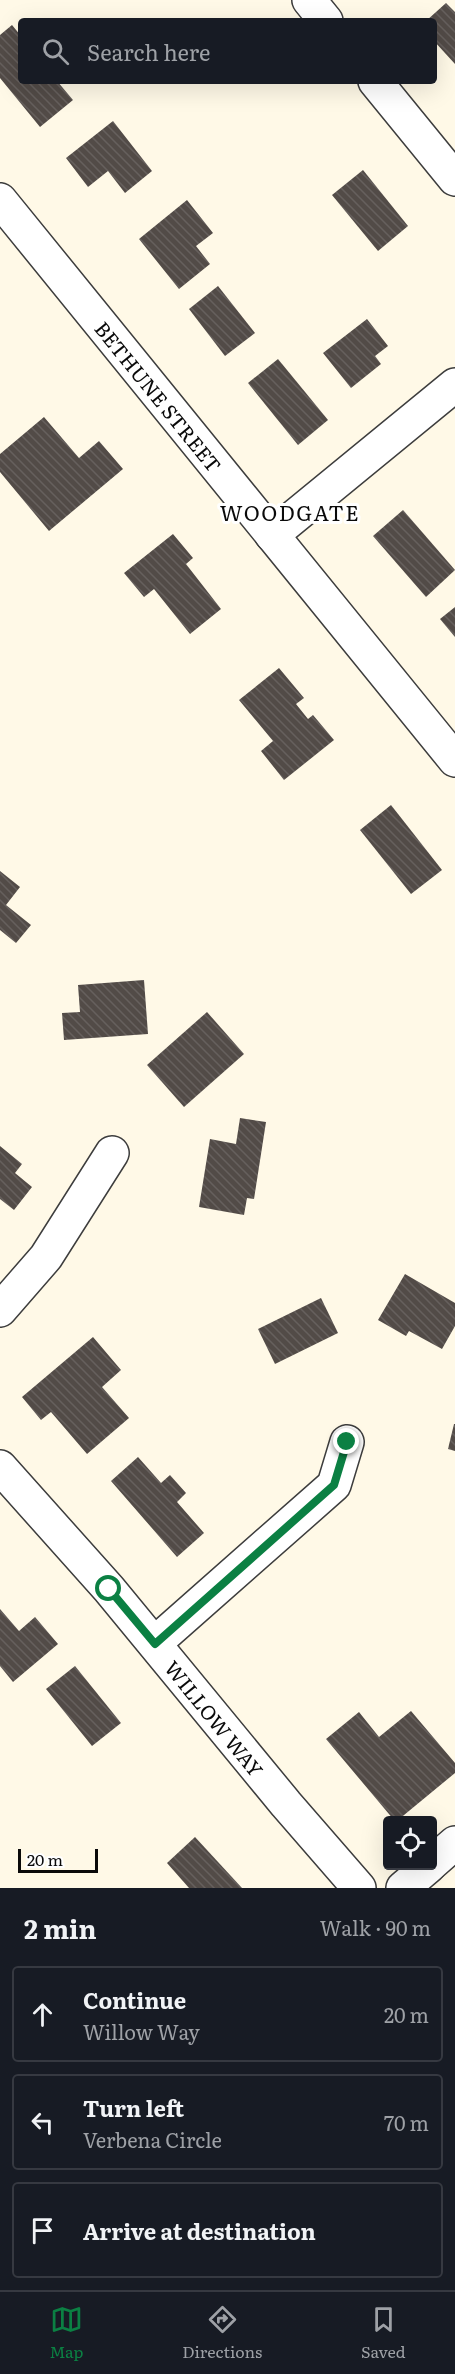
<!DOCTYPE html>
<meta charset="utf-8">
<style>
:root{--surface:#171b24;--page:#20242c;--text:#f1f3f6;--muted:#9ea1a6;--line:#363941;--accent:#0b8043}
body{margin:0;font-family:Literata,serif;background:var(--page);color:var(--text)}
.controls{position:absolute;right:18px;bottom:18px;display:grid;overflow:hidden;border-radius:6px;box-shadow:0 6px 24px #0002}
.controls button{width:54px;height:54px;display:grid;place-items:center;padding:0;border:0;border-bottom:2px solid var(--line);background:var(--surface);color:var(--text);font:30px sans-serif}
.scale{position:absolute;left:18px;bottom:15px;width:80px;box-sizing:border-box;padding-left:6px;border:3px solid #0a0a0a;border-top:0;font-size:16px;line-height:21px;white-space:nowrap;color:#0a0a0a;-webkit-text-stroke:4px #fff;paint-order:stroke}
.stop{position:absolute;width:18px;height:18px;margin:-14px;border:4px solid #0b8043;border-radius:50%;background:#fff}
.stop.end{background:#0b8043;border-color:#fff;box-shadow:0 2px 6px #0008}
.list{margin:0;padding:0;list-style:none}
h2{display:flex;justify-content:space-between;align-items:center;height:78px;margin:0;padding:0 24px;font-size:26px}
h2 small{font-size:20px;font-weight:400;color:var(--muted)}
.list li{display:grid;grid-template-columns:39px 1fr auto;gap:18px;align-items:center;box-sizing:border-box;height:96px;margin:0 12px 12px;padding:0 12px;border:2px solid var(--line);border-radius:6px}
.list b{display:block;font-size:22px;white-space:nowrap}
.list p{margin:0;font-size:20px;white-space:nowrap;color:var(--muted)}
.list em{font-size:20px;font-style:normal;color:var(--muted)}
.icon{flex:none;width:33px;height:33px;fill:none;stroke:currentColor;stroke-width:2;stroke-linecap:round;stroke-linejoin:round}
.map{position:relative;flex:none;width:455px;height:1888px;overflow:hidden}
.search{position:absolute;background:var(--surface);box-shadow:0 6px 24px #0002;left:18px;right:18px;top:18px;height:66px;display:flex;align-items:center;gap:15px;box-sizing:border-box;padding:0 21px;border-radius:6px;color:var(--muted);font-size:22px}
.sheet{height:402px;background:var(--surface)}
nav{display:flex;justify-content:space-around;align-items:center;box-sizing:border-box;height:84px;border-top:2px solid var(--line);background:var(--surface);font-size:16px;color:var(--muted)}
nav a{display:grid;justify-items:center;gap:3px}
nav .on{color:var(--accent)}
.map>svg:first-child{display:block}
.building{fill:url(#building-back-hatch)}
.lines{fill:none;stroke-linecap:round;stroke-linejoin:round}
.minor-casing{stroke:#3d3d3d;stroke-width:36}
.minor{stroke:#fff;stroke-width:33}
.route{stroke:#0b8043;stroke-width:8}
.labels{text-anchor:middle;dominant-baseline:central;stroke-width:6;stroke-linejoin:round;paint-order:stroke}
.street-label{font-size:20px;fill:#0a0a0a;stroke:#fff}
.neighbourhood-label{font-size:21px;letter-spacing:1.5px;fill:#0a0a0a;stroke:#fff}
</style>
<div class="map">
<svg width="455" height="1888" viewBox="0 0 455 1888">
<defs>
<pattern id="building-back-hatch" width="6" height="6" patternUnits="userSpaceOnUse" patternTransform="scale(1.5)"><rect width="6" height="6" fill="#524b47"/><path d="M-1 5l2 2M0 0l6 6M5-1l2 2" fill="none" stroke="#66605d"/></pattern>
</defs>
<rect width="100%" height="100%" fill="#fff9e7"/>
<g class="building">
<path d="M446 3 455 12V64L434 41V21H426Z"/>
<path d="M12 25 21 36V81H57L73 100 40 127 0 78V35Z"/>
<path d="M113 121 152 171 125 193 108 171 88 187 66 158Z"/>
<path d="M363 170 408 226 378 251 332 195Z"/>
<path d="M187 200 213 233 196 246 210 264 179 289 139 239Z"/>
<path d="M218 286 255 333 225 356 189 309Z"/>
<path d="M367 319 388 346 375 356 381 364 351 388 323 353Z"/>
<path d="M278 359 328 420 298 445 248 383Z"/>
<path d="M44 417 79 458 99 441 123 469 49 531 0 472V454Z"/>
<path d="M403 510 455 570 426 597 373 536Z"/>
<path d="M173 534 193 558 186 564 221 609 190 634 154 589 144 597 124 573Z"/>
<path d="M455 607V637L440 619Z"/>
<path d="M279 668 304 698 296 704 308 719 313 715 334 740 284 780 261 751 273 741 239 700Z"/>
<path d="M391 805 442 870 411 894 360 830Z"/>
<path d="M0 871 20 887 6 905 31 925 16 943 0 930Z"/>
<path d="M144 980 148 1034 64 1040 62 1013 80 1012 78 985Z"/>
<path d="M207 1012 244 1054 184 1107 147 1065Z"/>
<path d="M240 1118 266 1122 254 1199 247 1198 244 1215 199 1207 210 1139 236 1144Z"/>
<path d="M0 1146 22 1164 15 1173 32 1187 14 1210 0 1199Z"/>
<path d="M405 1274 455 1303V1326L442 1349 409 1331 406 1336 378 1320Z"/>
<path d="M321 1298 338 1333 275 1364 258 1329Z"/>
<path d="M93 1337 121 1370 102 1387 129 1418 87 1454 51 1412 41 1420 22 1397Z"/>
<path d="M454 1424H455V1451L448 1449Z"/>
<path d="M138 1457 161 1483 170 1475 186 1493 177 1502 204 1533 177 1557 111 1481Z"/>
<path d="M0 1609 19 1631 35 1617 58 1644 13 1682 0 1666Z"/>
<path d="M75 1666 121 1723 92 1746 46 1689Z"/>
<path d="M411 1711 455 1763V1773L398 1820H394L326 1739 359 1712 379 1737Z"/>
<path d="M195 1837 242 1888H189L167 1863Z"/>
</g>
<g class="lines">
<defs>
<g id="minor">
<path d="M309 0 326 21"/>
<path d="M375 81 455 179"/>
<path d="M0 200 455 760"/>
<path d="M272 535 455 385"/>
<path d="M0 1310 46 1257 112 1153"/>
<path d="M0 1467 109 1589 286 1804 359 1888"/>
<path d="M155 1643 334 1485 347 1442"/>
<path d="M432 1863 455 1843"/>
<path d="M403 1888 429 1866"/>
</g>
</defs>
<use href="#minor" class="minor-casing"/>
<use href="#minor" class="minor"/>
</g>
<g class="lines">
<path class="route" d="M109 1589 155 1644 334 1485 347 1442"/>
</g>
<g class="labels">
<g class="street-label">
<text transform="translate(159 396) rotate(51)">BETHUNE STREET</text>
<text transform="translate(215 1718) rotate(51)">WILLOW WAY</text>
</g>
<g class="neighbourhood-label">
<text x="290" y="511">WOODGATE</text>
</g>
</g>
</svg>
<div class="controls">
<button><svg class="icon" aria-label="locate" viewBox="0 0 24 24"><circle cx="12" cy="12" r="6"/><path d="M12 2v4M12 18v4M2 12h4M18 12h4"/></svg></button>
</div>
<div class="scale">20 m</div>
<div class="stop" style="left:109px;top:1589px"></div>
<div class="stop end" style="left:347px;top:1442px"></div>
<div class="search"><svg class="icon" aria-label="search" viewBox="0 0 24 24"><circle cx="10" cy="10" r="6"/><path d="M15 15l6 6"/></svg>Search here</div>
</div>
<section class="sheet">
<h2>2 min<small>Walk · 90 m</small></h2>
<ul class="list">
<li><svg class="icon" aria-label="ahead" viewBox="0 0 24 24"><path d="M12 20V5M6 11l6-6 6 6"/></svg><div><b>Continue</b><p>Willow Way</p></div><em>20 m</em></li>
<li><svg class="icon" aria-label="left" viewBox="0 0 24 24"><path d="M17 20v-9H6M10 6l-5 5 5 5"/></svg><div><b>Turn left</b><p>Verbena Circle</p></div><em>70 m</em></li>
<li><svg class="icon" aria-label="arrive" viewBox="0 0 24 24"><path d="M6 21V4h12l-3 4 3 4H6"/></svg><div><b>Arrive at destination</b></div></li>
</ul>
</section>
<nav>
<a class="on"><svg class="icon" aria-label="map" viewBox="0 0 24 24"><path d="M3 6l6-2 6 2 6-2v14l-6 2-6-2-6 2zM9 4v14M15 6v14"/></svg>Map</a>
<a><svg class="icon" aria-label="directions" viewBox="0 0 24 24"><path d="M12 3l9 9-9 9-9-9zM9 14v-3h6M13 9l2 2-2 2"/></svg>Directions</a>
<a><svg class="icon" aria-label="saved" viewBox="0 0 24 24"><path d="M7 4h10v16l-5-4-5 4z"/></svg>Saved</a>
</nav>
